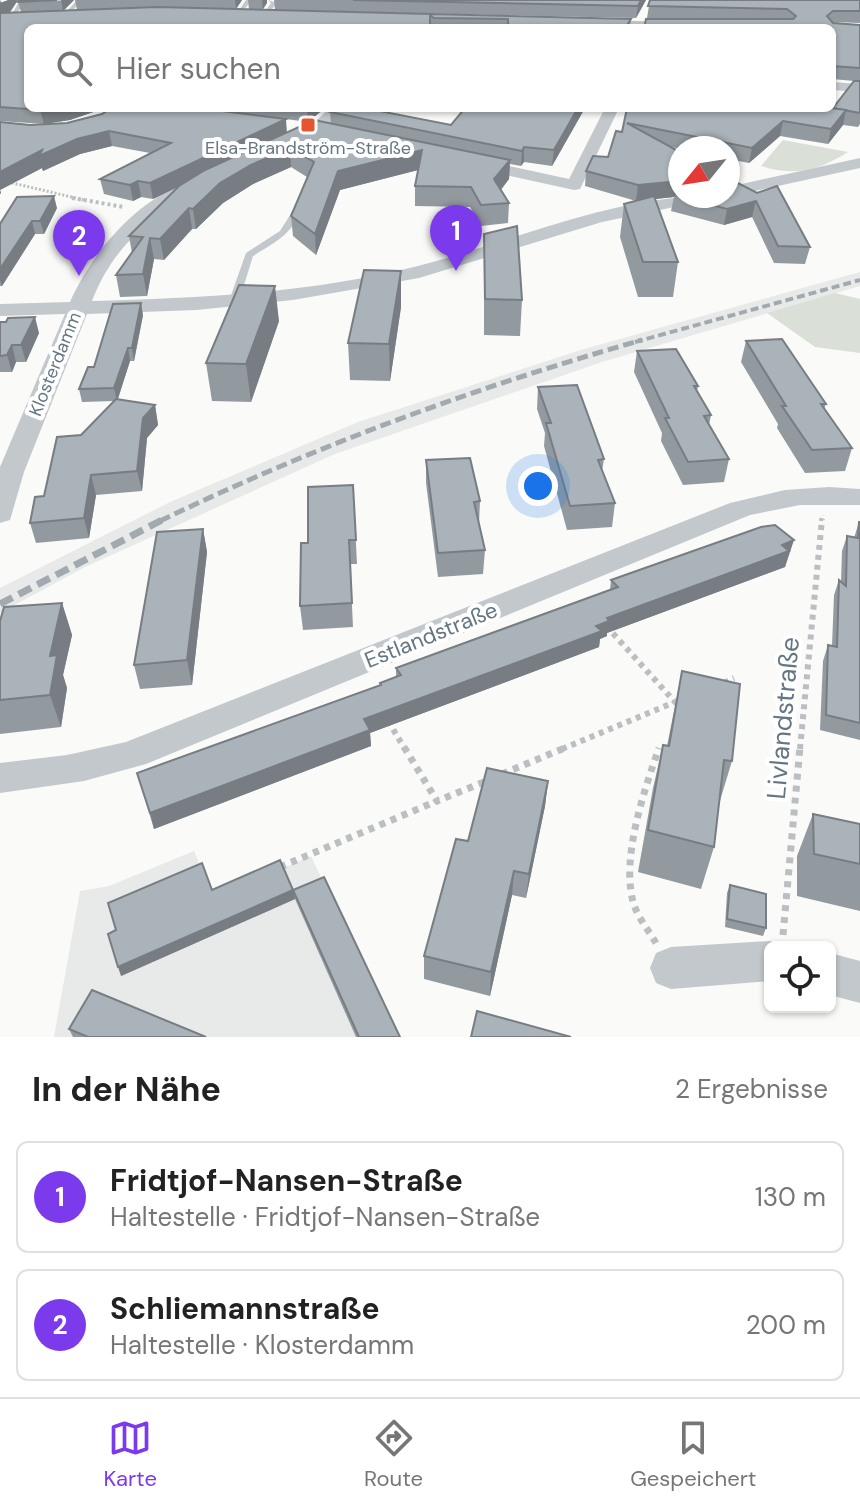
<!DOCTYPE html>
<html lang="de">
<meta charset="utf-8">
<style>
:root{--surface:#fff;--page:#f6f6f6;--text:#222;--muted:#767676;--line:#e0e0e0;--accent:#7c3aed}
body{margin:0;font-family:"DM Sans",sans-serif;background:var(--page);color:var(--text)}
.controls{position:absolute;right:24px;bottom:24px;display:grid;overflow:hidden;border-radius:12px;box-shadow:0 2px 6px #0004}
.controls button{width:72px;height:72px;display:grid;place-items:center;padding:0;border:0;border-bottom:2px solid var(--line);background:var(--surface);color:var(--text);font:40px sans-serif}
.compass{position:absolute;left:668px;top:136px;width:72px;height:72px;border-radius:50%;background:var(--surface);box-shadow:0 2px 6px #0004;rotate:240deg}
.you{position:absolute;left:538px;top:486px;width:28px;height:28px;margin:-20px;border:6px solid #fff;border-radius:50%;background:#1a73e8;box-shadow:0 0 0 12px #1a73e833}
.badge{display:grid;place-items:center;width:52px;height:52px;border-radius:50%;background:var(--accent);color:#fff;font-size:26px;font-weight:700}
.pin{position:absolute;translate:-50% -66px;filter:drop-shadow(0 2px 4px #0008)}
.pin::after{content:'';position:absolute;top:42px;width:28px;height:24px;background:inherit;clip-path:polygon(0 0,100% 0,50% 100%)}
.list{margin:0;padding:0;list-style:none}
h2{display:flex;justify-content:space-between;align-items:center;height:104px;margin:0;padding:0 32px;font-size:34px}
h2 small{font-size:26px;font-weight:400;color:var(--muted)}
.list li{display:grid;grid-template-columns:52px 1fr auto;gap:24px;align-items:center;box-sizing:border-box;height:112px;margin:0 16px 16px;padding:0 16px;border:2px solid var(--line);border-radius:12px}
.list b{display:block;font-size:30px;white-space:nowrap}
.list p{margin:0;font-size:26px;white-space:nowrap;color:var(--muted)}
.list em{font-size:26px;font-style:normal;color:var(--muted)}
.icon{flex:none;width:44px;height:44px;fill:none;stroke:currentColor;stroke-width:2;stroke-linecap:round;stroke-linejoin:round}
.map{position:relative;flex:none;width:860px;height:1037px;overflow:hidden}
.search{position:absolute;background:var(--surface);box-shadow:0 2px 6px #0004;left:24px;right:24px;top:24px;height:88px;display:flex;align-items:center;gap:20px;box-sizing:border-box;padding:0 28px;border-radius:12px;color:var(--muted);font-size:30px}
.sheet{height:360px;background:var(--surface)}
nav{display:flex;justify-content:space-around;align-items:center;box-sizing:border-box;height:112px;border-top:2px solid var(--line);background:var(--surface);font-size:22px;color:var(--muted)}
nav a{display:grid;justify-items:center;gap:4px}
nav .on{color:var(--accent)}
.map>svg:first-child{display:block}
.built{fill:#e8e9e9}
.green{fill:#dadfd7}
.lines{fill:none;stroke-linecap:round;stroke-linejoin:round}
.path-far3{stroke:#bbbfc2;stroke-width:3;stroke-dasharray:2 2;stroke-linecap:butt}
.path-far2{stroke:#bbbfc2;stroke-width:4;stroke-dasharray:3 3;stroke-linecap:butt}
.path-far1{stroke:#bbbfc2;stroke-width:6;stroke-dasharray:5 5;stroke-linecap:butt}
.path{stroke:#bbbfc2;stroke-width:7;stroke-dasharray:6 6;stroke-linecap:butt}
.service{fill:#c3c8cc;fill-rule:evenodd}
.minor{fill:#c3c8cc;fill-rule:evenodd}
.rail-far2{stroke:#a2aab0;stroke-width:4;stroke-dasharray:8 4;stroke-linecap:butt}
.rail-far1{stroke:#a2aab0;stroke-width:5;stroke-dasharray:11 5;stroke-linecap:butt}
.rail{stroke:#a2aab0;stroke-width:7;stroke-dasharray:14 7;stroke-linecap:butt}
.wall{fill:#929a9f}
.shaded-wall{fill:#777d82}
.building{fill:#aab3b9;stroke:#777d82;stroke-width:2}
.poi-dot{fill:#e4572e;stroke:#fff;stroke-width:3}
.labels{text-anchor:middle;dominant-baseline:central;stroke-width:8;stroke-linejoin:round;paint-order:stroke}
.far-poi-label{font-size:18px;fill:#657683;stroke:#fff}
.far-street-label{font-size:18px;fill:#657683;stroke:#fff}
.street-label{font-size:22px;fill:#657683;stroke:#fff}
.near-street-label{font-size:26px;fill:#657683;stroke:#fff}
</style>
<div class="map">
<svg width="860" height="1037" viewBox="0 0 860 1037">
<rect width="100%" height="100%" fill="#fafaf8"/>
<g class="built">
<path d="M860 272V286L602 362 335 454 85 567 0 613V588L170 502 358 422 584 349Z"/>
<path d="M194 851 214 898 311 856 397 1037H54L80 891 109 886Z"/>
</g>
<g class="green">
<path d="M783 140 848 152C820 170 793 177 761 166Z"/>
<path d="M835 293 860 299V353L815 347 767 313Z"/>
</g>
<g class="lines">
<path class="path-far3" d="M0 180 84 200"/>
<g class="path-far2">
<path d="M72 198 124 207"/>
<path d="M821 521 822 515"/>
</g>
<g class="path-far1">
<path d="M724 683 734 678"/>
<path d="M388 721 405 749"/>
<path d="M562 749 675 702 609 629"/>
<path d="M800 749 822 519"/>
</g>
<g class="path">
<path d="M404 747 437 801 489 780"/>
<path d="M502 774 567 747"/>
<path d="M280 867 437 801"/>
<path d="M783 935 800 747"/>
<path d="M656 943C649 931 639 919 634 905 620 860 644 791 659 748"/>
</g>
<g class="service">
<path d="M20 0H26L12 21H8Z"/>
<path d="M77 0H83L65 18H61Z"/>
<path d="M246 0H252L239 16H235Z"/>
<path d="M268 0 277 3 266 16H262L271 3Z"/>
<path d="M295 207 302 209C290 236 277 241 253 256L239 301 238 303H230L229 301 246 253 280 231Z"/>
</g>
<g class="minor">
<path d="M593 20 683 22 689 26 589 25V21Z"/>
<path d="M832 82 860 84V92L832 90Z"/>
<path d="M330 108H345C332 124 307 148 285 144V138L309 127Z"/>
<path d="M605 108H619L580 189 574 190 473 168 465 163 473 158 569 179Z"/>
<path d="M860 158V168L728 197 723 196H728V187Z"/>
<path d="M191 183 197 184 200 188 197 192C147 219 113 247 92 301 200 298 312 293 418 266 515 241 611 196 712 196L703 201 602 222 419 278 293 300 197 310 87 314 24 472 10 520 0 523V467L65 314 0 316V304L70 302C91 254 138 196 191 183Z"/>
<path d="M829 487 860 489V505H800L750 515 146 764 84 781 0 793V763L67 755 126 742 730 503 785 490Z"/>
<path d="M770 941 785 947H770V981L671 989 656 983 650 968 656 953 671 947Z"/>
<path d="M830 953 860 961V1003L830 995Z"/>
</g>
<path class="rail-far2" d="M635 342 860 280"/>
<path class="rail-far1" d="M160 521C317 445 474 388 642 340"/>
<path class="rail" d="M0 604 164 519"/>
</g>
<g class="wall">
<path d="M0 0 9 13 21 12 18 2 74 0 63 11 77 10 75 0H242L236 9 159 7 631 19 630 28H28L105 108 70 120 44 124 0 121Z"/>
<path d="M248 0H267V3L263 9H249Z"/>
<path d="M274 0H646L636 18 275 10Z"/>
<path d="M650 0H860V23L832 22 860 25V124L858 127 843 125 828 144 780 136 749 163 728 159V148H680V149L672 147 680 196 738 183 810 247 805 264 774 263 752 217 724 225 671 211 674 197 655 199 678 262 673 297H638L620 237 624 204 640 200 636 201 585 186 586 171 608 157 622 132 627 108H833L854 81 832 79V28L701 19 647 18Z"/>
<path d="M202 108H325L308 122Z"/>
<path d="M334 108H389L385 112 451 125 465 108H585L552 166 524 162 521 166 510 164 509 179 501 190 509 203 508 223 481 226 470 207 415 206V186L418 170 340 190 316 255 293 236 291 216 307 177 291 167 253 184 223 203 196 229H192L164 260 154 259 147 296 120 297 116 275 132 253 129 236 178 187 153 199 141 197 133 201 104 194 100 179 150 153 112 146 80 154 43 171 42 168 0 190 1 193 0 194V122L30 125 287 133 331 124 330 112Z"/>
<path d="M57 208 44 234H35L2 286H0V224Z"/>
<path d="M484 234 522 300 520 336 484 335Z"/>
<path d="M401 307 390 381 350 380 348 343Z"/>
<path d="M143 315 134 361H130L118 399 155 405 158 425 147 438 142 491 96 495 89 538 36 543 30 523 81 435 114 401 82 402 79 389 94 367Z"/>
<path d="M279 321 251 402 212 401 206 363Z"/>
<path d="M0 322 39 333 26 362H16L12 372H0Z"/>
<path d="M746 341 826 404 824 409 852 448 845 471 805 473 777 428 778 424 741 362Z"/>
<path d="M637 351 698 386 697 391 711 415 709 425 729 459 724 482 683 485 661 441 662 433 634 372Z"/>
<path d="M538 387 604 459 602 471 615 503 612 527 567 530 544 446 545 433 537 409Z"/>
<path d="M426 460 480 501 479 524 485 550 483 574 438 577 426 483Z"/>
<path d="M353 485 357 564H350L353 627 303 630 300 606 308 543Z"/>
<path d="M859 522H860V740L820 730 823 661 828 645 832 646 834 595 839 580 841 582 842 551 847 536 854 538Z"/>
<path d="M203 529 207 552 192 685 140 689 134 665Z"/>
<path d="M788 556 785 567 607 633V636L600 639 599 647 370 733 371 746 154 829 137 773 380 686V683L396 677V668L610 590 611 580 789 556Z"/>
<path d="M62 603 72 635 63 675 67 688 61 727 0 734V621Z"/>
<path d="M682 671 732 761 719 804 714 847 701 889 638 872 653 788 663 745 667 746Z"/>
<path d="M548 781 545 806 526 898 512 895 490 996 424 979V956L468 841Z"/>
<path d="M813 814 860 824V911L797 896V856Z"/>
<path d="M730 885 766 928 763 936 725 927 727 893Z"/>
<path d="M212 890H293L400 1037H356L295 899 121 976Z"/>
<path d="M69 1029 206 1037H73Z"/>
</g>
<g class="shaded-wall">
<path d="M8 0H18L9 14 0 15V3Z"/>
<path d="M61 0H74L63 11Z"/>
<path d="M235 0H242L236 9Z"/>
<path d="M262 0H267V3L263 9Z"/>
<path d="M641 0H646L636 18 638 6Z"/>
<path d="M54 108H105L70 120 44 124 40 110Z"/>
<path d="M307 108H325L308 122Z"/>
<path d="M376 108H389L377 121 374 110Z"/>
<path d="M578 108H585L552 166 554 150Z"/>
<path d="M846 110 843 125 828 144 831 129Z"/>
<path d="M286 119 287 134 153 199 150 183Z"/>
<path d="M783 121 780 136 749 163 752 148Z"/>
<path d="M109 131 112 146 80 154 43 171 42 168 0 190 1 193 0 194V172L42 150 77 139Z"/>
<path d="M524 147V162L521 166 522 151Z"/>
<path d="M290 148 291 167 253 184 223 203 196 229 193 209 220 183 251 165Z"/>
<path d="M422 150V169L340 190 316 255 315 234 338 171Z"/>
<path d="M510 160 509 179 493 199 494 179Z"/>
<path d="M138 181 141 197 133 201 130 185Z"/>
<path d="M680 181V196L674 195V197L636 201 638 185Z"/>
<path d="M54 196 57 208 44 234 40 221Z"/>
<path d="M756 201 752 217 724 225 727 209Z"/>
<path d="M189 208 192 229 164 260 160 239Z"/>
<path d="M32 221 35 234 2 286 0 280V269Z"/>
<path d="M150 238 154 259 147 296 143 274Z"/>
<path d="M401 271V307L390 381 389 344Z"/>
<path d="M275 286 279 321 251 402 246 364Z"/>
<path d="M141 303 143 315 134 361 132 348Z"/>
<path d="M35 317 39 333 26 362 21 345Z"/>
<path d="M12 345 16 362 12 372 7 355Z"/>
<path d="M128 348 130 361 117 401 114 388Z"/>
<path d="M155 405 158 425 147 438 142 491 137 471 143 418Z"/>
<path d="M91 475 96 495 89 538 84 518Z"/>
<path d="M203 529 207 552 192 685 187 660Z"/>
<path d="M794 540 785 567 607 633V636L600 639 599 647 370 733 371 746 154 829 150 813 364 719 596 626 607 618Z"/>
<path d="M62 603 72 635 63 675 67 688 61 727 50 695V656Z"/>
<path d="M548 781 545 806 526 898 529 874Z"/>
<path d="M514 871 512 895 490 996 491 972Z"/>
<path d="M293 890 295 899 121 976 118 967Z"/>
</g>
<g class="building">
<path d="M19 0H57L18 2Z"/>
<path d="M353 0H641L638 6Z"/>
<path d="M650 0H860V11H833L827 16 833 23 860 25V68L832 66V28H644L646 19H793L796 16 787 9 648 6Z"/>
<path d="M157 7 631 19 625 28H508V19L434 18 430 15V28H28V108H54L40 110 0 107V13Z"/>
<path d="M854 81H860V113L833 108Z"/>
<path d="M111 108H198L286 119 150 183 138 181 130 185 100 179 171 143 109 131 77 139 39 156 42 150 0 172V122L30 125 67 123 102 114Z"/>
<path d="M334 108H376L374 110 451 125 465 108H578L554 150 524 147 522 151 330 112Z"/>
<path d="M627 108H831L846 110 831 129 783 121 752 148 627 123 680 152V181L638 185 586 171 593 156 608 157 616 131 622 132Z"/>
<path d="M314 120 510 160 494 179 509 203 481 205 471 187 415 186 422 150 338 171 315 234 291 216 314 162 290 148 251 165 220 183 193 209 189 208 160 239 150 238 143 274 116 275 143 237 129 236 179 186 205 170Z"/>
<path d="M728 183H738L757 193 777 186 810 247 778 246 756 201 727 209 674 195 680 193V196H728Z"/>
<path d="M54 196 40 221H32L0 269V224L17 197Z"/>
<path d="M654 196 678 262H643L624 204Z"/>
<path d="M517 226 522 300 485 299 484 234Z"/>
<path d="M364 270 401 271 389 344 348 343Z"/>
<path d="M239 285 275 286 246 364 206 363Z"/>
<path d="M141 303 132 348H128L114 388 79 389 88 367H94L113 304Z"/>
<path d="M35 317 21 345H12L7 355 0 356V322H6L8 318Z"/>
<path d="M782 339 826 404H821L852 448 812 450 782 406H786L746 341Z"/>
<path d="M676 349 698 386H694L711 415 704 416 729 459 688 462 665 418H669L637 351Z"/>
<path d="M577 385 604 459 598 460 615 503 570 506 546 423H551L538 387Z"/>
<path d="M116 399 155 405 143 418 137 471 91 475 84 518 30 523 35 497 44 496 57 437 81 435Z"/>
<path d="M470 458 480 501 474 502 485 550 438 553 426 460Z"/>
<path d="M353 485 356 540H349L352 603 300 606 301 543H308V487Z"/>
<path d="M859 522H860V723L826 715 828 645 837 647 839 580 846 586 847 536 858 538Z"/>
<path d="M775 525 794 540 782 545 789 551 607 618 609 621 596 626 602 631 364 719 370 730 150 813 137 773 381 685 380 683 401 675 396 668 618 587 611 580 761 527Z"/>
<path d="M203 529 187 660 134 665 157 532Z"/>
<path d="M62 603 50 656 57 655 50 695 0 700V621L4 607Z"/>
<path d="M682 671 740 684 732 761 724 760 714 847 648 830 663 745 669 746Z"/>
<path d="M487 768 548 781 529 874 514 871 491 972 424 956 456 839 468 841Z"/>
<path d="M813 814 860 824V864L814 854Z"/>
<path d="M280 860 293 890 118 967 108 934 116 930 108 903 202 863 212 890Z"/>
<path d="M324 877 400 1037H359L293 890Z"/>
<path d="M730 885 766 894V928L727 919Z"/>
<path d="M92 990 206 1037H88L69 1029Z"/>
<path d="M477 1011 571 1037H471Z"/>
</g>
<rect class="poi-dot" x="300" y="117" width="16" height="16" rx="4"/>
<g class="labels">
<g class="far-poi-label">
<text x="308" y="148">Elsa-Brandström-Straße</text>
</g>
<g class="far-street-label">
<text transform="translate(55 364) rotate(-68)">Klosterdamm</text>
</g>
<g class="street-label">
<text transform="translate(431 635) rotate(-22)">Estlandstraße</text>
</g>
<g class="near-street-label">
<text transform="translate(783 718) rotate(-85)">Livlandstraße</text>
</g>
</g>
</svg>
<div class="controls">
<button><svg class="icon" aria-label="locate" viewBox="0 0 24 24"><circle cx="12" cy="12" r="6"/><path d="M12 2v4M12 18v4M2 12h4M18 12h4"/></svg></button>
</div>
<svg class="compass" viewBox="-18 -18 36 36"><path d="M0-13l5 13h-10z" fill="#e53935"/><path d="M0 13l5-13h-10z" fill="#767676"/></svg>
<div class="you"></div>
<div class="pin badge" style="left:456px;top:271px">1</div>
<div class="pin badge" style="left:79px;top:276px">2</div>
<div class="search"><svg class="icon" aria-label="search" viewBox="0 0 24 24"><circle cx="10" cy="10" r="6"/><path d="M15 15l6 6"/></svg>Hier suchen</div>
</div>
<section class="sheet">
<h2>In der Nähe<small>2 Ergebnisse</small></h2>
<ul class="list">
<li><span class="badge">1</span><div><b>Fridtjof-Nansen-Straße</b><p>Haltestelle · Fridtjof-Nansen-Straße</p></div><em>130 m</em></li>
<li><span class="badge">2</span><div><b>Schliemannstraße</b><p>Haltestelle · Klosterdamm</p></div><em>200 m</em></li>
</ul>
</section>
<nav>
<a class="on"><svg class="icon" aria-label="map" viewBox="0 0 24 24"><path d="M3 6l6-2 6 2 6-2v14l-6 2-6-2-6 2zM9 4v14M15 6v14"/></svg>Karte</a>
<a><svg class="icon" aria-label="directions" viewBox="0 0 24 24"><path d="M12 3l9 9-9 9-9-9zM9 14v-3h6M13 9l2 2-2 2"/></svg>Route</a>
<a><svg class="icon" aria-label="saved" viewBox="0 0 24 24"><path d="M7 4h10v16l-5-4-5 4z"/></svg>Gespeichert</a>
</nav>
